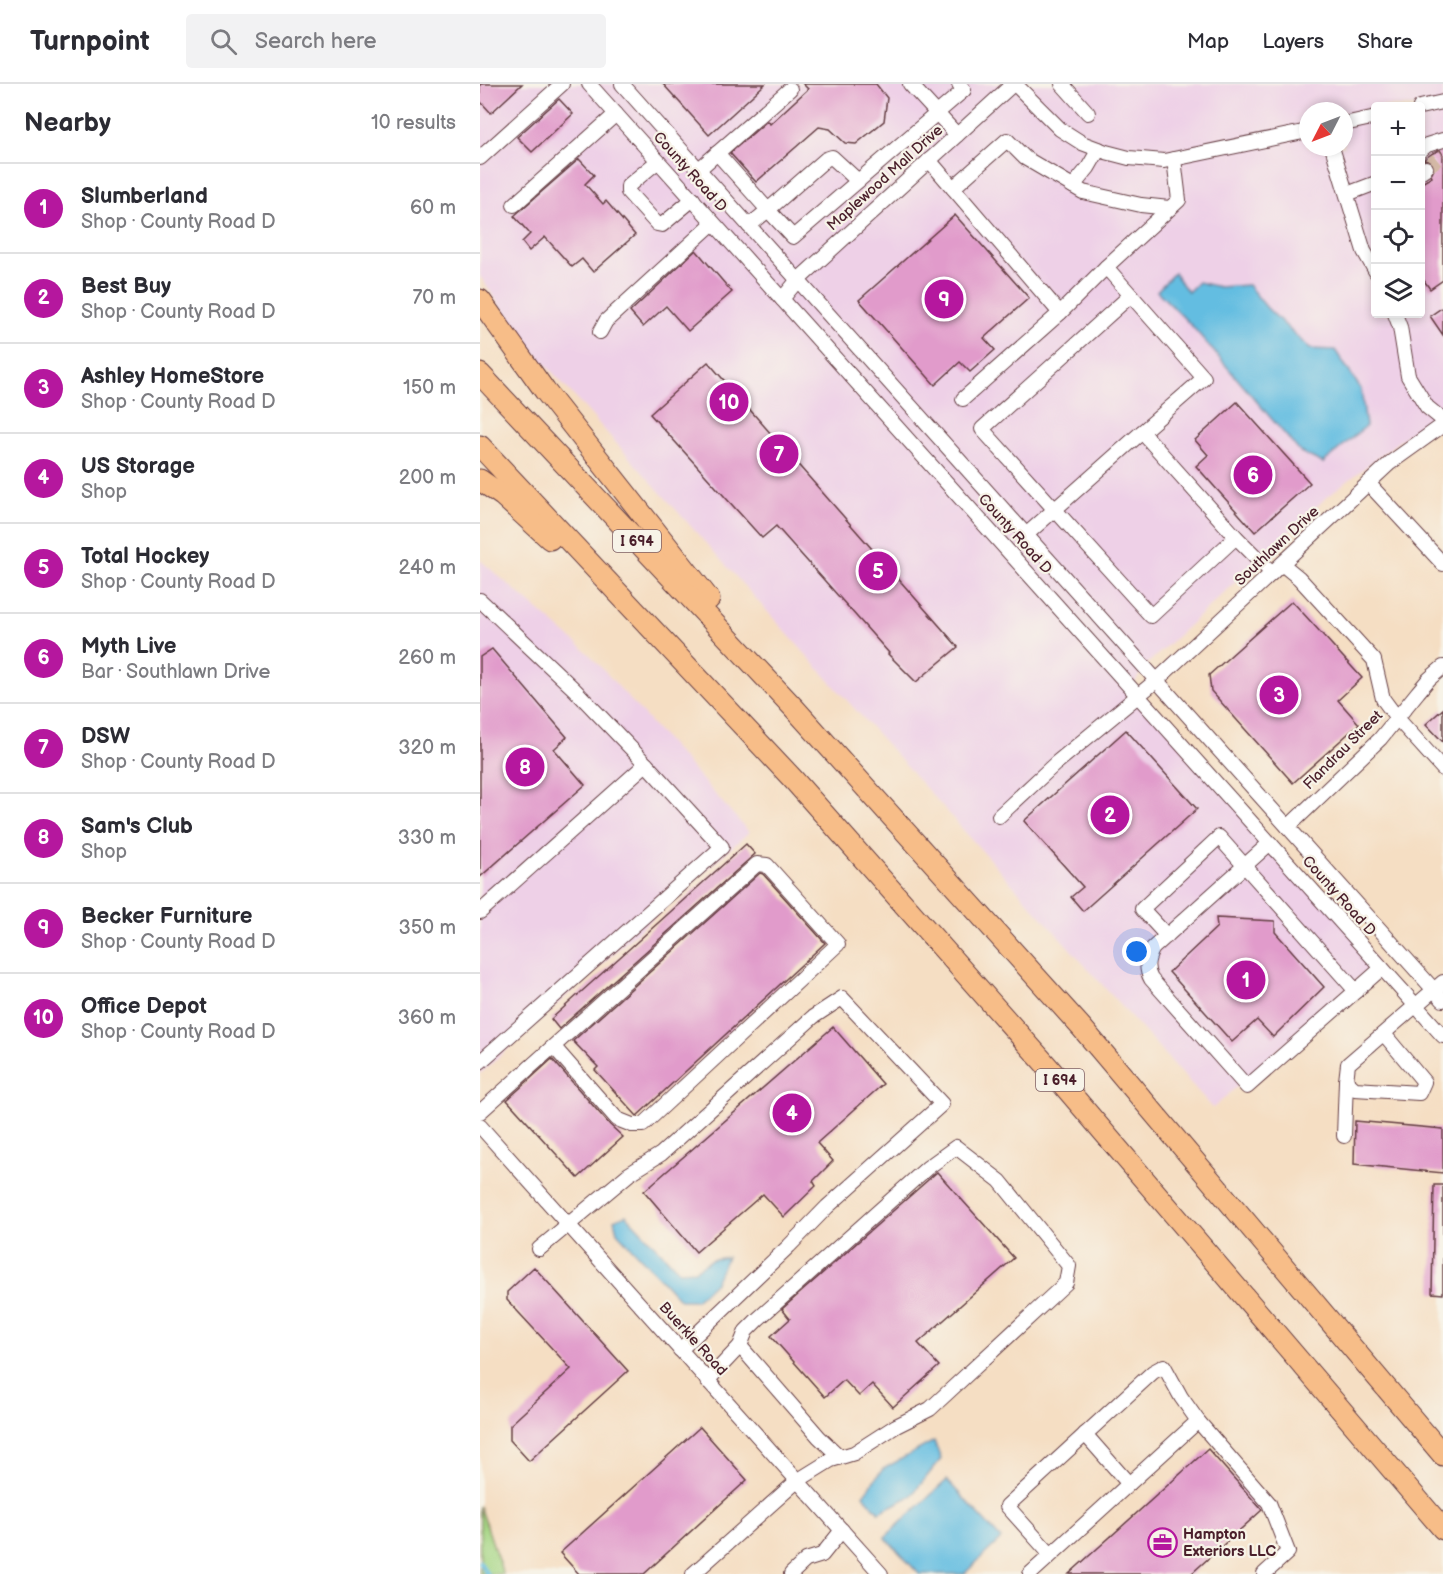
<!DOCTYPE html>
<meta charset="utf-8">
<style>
:root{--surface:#fff;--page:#f2f2f3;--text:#2b2b33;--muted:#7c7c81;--line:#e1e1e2;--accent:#b5179e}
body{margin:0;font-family:"Balsamiq Sans",sans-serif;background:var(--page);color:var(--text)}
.controls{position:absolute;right:18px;top:18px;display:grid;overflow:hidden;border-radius:6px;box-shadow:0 3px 9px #0003}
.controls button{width:54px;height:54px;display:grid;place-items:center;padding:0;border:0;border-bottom:2px solid var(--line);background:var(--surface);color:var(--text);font:30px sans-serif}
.compass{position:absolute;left:819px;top:18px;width:54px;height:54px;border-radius:50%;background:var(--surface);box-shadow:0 3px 9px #0003;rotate:228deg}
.you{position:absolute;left:657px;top:868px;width:21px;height:21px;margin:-15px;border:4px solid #fff;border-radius:50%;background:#1a73e8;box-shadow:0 0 0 9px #1a73e833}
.badge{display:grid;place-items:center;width:39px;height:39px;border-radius:50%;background:var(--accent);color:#fff;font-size:20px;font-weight:700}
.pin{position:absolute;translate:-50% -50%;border:3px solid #fff;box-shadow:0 2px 6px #0006}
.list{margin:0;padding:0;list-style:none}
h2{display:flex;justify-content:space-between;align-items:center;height:78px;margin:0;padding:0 24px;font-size:26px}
h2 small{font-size:20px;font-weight:400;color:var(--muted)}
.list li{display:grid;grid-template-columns:39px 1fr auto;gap:18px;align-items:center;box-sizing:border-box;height:90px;padding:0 24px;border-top:2px solid var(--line)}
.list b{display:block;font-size:22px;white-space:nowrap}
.list p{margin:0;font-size:20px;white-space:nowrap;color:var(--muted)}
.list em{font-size:20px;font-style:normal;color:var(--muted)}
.icon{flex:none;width:33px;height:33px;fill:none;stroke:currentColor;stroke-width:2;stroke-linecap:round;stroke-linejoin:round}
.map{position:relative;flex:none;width:963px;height:1490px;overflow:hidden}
header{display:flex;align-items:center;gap:36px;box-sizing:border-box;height:84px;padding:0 30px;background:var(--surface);border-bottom:2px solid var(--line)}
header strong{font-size:28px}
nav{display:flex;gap:33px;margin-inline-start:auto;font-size:21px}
.search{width:420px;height:54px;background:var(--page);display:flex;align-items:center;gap:15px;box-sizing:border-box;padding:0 21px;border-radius:6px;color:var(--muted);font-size:22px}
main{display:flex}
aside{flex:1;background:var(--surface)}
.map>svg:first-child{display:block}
.built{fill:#eed0e7;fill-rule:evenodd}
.green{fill:#a5d684;stroke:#787a58;stroke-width:1.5}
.water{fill:#63bde1;stroke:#566e86;stroke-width:1.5}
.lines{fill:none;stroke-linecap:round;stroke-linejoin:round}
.stream{stroke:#63bde1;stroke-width:4}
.building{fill:#e19bcb}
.minor-tunnel{stroke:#d3b8a5;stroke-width:14;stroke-dasharray:14 7;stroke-linecap:butt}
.minor-casing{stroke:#643c42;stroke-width:16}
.highway-casing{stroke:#643c42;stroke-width:23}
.minor{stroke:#fff;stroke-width:14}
.highway{stroke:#f7bd88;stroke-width:21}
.labels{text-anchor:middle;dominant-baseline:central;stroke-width:4.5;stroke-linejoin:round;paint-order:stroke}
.shield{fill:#f7f3e8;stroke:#7e5f64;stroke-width:1.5}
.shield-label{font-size:14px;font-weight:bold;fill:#4a1f2b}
.street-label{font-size:15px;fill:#4a1f2b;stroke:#f7f3e8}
.poi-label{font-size:15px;font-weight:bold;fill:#4a1f2b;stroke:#f7f3e8;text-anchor:start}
</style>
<header>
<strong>Turnpoint</strong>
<div class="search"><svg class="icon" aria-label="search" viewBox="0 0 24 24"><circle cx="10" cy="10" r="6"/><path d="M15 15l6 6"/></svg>Search here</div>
<nav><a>Map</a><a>Layers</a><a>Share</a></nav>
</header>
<main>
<aside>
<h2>Nearby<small>10 results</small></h2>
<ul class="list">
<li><span class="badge">1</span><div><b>Slumberland</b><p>Shop · County Road D</p></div><em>60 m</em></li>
<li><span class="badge">2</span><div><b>Best Buy</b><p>Shop · County Road D</p></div><em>70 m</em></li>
<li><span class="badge">3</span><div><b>Ashley HomeStore</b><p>Shop · County Road D</p></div><em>150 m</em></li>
<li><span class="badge">4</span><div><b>US Storage</b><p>Shop</p></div><em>200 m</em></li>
<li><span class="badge">5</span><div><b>Total Hockey</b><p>Shop · County Road D</p></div><em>240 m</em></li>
<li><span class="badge">6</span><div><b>Myth Live</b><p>Bar · Southlawn Drive</p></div><em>260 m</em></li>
<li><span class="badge">7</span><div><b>DSW</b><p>Shop · County Road D</p></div><em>320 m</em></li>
<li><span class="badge">8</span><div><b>Sam's Club</b><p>Shop</p></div><em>330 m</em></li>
<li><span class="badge">9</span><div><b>Becker Furniture</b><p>Shop · County Road D</p></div><em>350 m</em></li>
<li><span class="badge">10</span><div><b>Office Depot</b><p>Shop · County Road D</p></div><em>360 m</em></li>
</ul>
</aside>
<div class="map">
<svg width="963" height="1490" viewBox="0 0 963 1490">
<rect width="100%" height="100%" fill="#f7f3e8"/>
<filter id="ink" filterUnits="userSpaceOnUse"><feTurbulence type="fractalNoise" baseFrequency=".0167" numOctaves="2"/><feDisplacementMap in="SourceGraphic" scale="12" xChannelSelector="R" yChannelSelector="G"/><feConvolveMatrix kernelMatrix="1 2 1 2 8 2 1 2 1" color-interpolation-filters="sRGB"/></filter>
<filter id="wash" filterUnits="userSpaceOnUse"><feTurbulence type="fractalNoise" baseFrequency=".008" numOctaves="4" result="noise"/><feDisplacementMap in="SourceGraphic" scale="24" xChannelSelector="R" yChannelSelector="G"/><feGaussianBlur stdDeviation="1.35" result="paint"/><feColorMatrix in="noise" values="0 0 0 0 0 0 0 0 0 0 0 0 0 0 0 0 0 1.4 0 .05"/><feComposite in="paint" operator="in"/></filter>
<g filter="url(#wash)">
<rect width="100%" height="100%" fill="#f5dec3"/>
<g class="built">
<path d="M0 0H963V323L847 413 664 583 652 603 897 877 733 1024 41 253 0 192ZM896 22H940V230H896ZM828 27H864V63H828Z"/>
<path d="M0 476 109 570 269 748 0 990Z"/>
</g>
<path class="green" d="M0 1422 23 1490H0Z"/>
<g class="water">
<path d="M694 189 708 208 718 198 739 203 768 201 787 224 830 265 855 266 881 305 886 342 843 379 820 368 712 242 677 207Z"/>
<path d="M146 1131 199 1187 215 1186 231 1176 247 1173 235 1198 216 1216H200L137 1148 134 1136Z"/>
<path d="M454 1357 461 1375 431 1412 399 1428 383 1411 403 1385Z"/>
<path d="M467 1396 521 1455 484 1490H439L405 1453Z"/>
</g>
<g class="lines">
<path class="stream" d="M0 1478 7 1490"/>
</g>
<g id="blocks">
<g class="building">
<path d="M0 0H42L11 29 0 17Z"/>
<path d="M183 0H285L229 51Z"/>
<path d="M323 0H396L407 14 404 37 376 60 365 59 350 45 339 43 276 98 250 69 287 37 290 40 328 5Z"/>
<path d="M79 15 93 30 52 68 37 53Z"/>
<path d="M960 66 963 71V196L950 205 940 191V100L952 93 951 91 955 84 954 80 950 76H943L953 69Z"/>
<path d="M99 75 114 91 105 100 123 120 126 117 155 151 113 188 102 175 92 183 65 153 49 167 42 158 50 150 34 132Z"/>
<path d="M475 131 549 214 504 254 515 266 490 288 480 278 455 301 379 216Z"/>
<path d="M216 166 252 208 208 247 186 222 163 243 150 228Z"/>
<path d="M963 223V251L950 232Z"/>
<path d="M228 278 478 563 436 598 408 570 409 569 296 442 282 454 170 330Z"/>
<path d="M757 318 830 399 775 448 716 382 728 371 715 356Z"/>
<path d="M812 517 882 594 858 616 879 640 813 699 731 607 729 591Z"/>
<path d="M12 565 87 653 74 665 105 701 0 793V573Z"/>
<path d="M963 625V658L946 640Z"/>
<path d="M646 646 717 725 603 827 591 813 603 803 544 737Z"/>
<path d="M266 760 275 770 79 945 71 935Z"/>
<path d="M280 789 283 790 345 859 157 1032 115 986 118 983 93 957Z"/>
<path d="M736 834 795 837V848L844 903 793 953 777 936 752 958 689 888 737 843Z"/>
<path d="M353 943 403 1000 337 1059 353 1077 333 1097 336 1102 304 1133 283 1110 216 1168 164 1107Z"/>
<path d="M72 975 130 1041 143 1053 98 1094 27 1016Z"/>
<path d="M875 1037 963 1045V1089L874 1080Z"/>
<path d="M457 1088 534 1174 438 1259 459 1282 413 1323 392 1300 379 1312 364 1296 345 1313 291 1252 310 1235 302 1225Z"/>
<path d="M954 1101H963V1210L952 1209Z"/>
<path d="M54 1183 148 1287 49 1377 30 1356V1341L91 1285 27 1216V1208Z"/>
<path d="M220 1343 267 1396 164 1490H99L80 1469Z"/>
<path d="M728 1365 782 1426 711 1490H589Z"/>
</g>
</g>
</g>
<g filter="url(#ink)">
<use href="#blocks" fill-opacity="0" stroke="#643c42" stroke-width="1.5"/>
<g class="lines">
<path class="minor-tunnel" d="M946 84 963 71"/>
<defs>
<g id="minor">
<path d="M109 0 963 952"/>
<path d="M142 0 963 916"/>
<path d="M430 0 477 51"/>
<path d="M535 0 580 45 602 59 626 68 649 74 684 77 828 47"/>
<path d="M582 0 608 29"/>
<path d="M940 23 963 18"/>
<path d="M864 40 896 33"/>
<path d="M852 63 884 167 896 188"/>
<path d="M940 67 947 61 963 56"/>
<path d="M237 69 288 126 346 75 352 73 378 97"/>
<path d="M0 74 82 0"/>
<path d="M449 76 580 229 626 183 724 294 662 348 756 453 792 489"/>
<path d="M178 77 148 102V108L177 140 182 141 213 115"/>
<path d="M218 86 310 5"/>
<path d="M940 88 946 84"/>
<path d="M593 102 608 84 619 65"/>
<path d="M473 104 527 56 545 74 603 108 661 121 689 124"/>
<path d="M867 110 896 99"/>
<path d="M34 121 136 30"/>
<path d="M269 142 288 126 313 153 484 6 479 0"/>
<path d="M626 183 699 116 694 75"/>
<path d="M651 211 502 345 671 532 756 453"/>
<path d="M302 215 317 197 533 0"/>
<path d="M915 230 920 243 928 292 947 323 963 336"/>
<path d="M120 248 126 237 233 139"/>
<path d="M483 315 580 229"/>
<path d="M888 399 963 480"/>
<path d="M546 451 662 348"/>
<path d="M802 480 819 494 894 576 903 615 917 634 963 685"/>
<path d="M0 516 94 605 166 680 242 763 0 978"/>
<path d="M519 732 575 680 677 596 910 379 963 341"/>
<path d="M808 743 900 655 938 608 949 595 963 583"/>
<path d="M790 759 673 864C667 875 665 884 671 895L767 1003 902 884"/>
<path d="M0 828 166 680"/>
<path d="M687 852 662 825 739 753 876 907"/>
<path d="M904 950 944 998 939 1009 875 1005 866 997 868 980 963 898"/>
<path d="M0 1028 277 780 287 781 358 860 163 1041H152L137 1035 74 963"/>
<path d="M0 1042 401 1490"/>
<path d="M864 1052 866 997"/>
<path d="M59 1165 149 1090 181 1070 333 933 362 914 462 1020 347 1123 309 1162 200 1266"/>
<path d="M260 1262 339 1353 360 1373"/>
<path d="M718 1337 789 1419 808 1468 784 1490"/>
<path d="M605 1350 649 1400"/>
<path d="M213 1490 317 1397 351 1376 374 1369 416 1342 450 1325 586 1199 589 1182 520 1097 476 1063 447 1084 278 1235 266 1247 260 1262 227 1297"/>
<path d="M311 1490 326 1476 342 1471 362 1446"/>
<path d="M550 1490 571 1471 718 1337 701 1313 684 1282 673 1288 527 1422 571 1471"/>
</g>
<g id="highway">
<path d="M0 216 65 307 229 515"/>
<path d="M0 290 314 624 602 944 963 1371"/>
<path d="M0 362 312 694 568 983 963 1445"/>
<path d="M0 396 23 412 70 455"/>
</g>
</defs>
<use href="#minor" class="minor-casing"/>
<use href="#highway" class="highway-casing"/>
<use href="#minor" class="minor"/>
<use href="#highway" class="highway"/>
</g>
</g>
<defs>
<symbol id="office-ring" viewBox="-11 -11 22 22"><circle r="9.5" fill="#f7f3e8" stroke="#b5179e" stroke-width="1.5"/><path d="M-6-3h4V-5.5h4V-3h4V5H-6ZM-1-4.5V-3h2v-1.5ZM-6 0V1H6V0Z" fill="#b5179e"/></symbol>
</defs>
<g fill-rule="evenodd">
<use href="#office-ring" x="666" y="1442" width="33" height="33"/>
</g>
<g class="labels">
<g class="shield">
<rect x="133" y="446" width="48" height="22" rx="4.5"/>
<rect x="556" y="985" width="48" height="22" rx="4.5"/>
</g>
<g class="shield-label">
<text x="157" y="457">I 694</text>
<text x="580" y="996">I 694</text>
</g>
<g class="street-label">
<text transform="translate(210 88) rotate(48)">County Road D</text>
<text transform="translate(405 94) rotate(-42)">Maplewood Mall Drive</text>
<text transform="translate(535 450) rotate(48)">County Road D</text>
<text transform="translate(797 462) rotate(-43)">Southlawn Drive</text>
<text transform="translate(863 666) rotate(-45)">Flandrau Street</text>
<text transform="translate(859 812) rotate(48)">County Road D</text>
<text transform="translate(213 1255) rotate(48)">Buerkle Road</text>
</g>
<g class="poi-label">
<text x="703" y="1450">Hampton<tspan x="703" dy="17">Exteriors LLC</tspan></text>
</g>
</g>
</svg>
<div class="controls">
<button>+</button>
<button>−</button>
<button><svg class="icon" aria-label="locate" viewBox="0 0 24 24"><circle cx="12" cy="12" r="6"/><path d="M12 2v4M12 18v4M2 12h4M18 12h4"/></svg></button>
<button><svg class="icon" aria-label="layers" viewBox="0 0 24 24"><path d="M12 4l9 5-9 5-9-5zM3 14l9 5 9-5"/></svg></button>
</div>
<svg class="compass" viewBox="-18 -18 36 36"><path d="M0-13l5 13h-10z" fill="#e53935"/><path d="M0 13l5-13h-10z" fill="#7c7c81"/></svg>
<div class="you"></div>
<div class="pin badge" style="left:766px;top:896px">1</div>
<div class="pin badge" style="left:630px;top:731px">2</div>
<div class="pin badge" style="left:799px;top:611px">3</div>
<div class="pin badge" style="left:312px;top:1029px">4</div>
<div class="pin badge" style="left:398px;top:487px">5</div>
<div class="pin badge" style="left:773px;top:391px">6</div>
<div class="pin badge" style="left:299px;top:370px">7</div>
<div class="pin badge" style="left:45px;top:683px">8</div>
<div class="pin badge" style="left:464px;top:215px">9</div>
<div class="pin badge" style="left:249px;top:318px">10</div>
</div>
</main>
